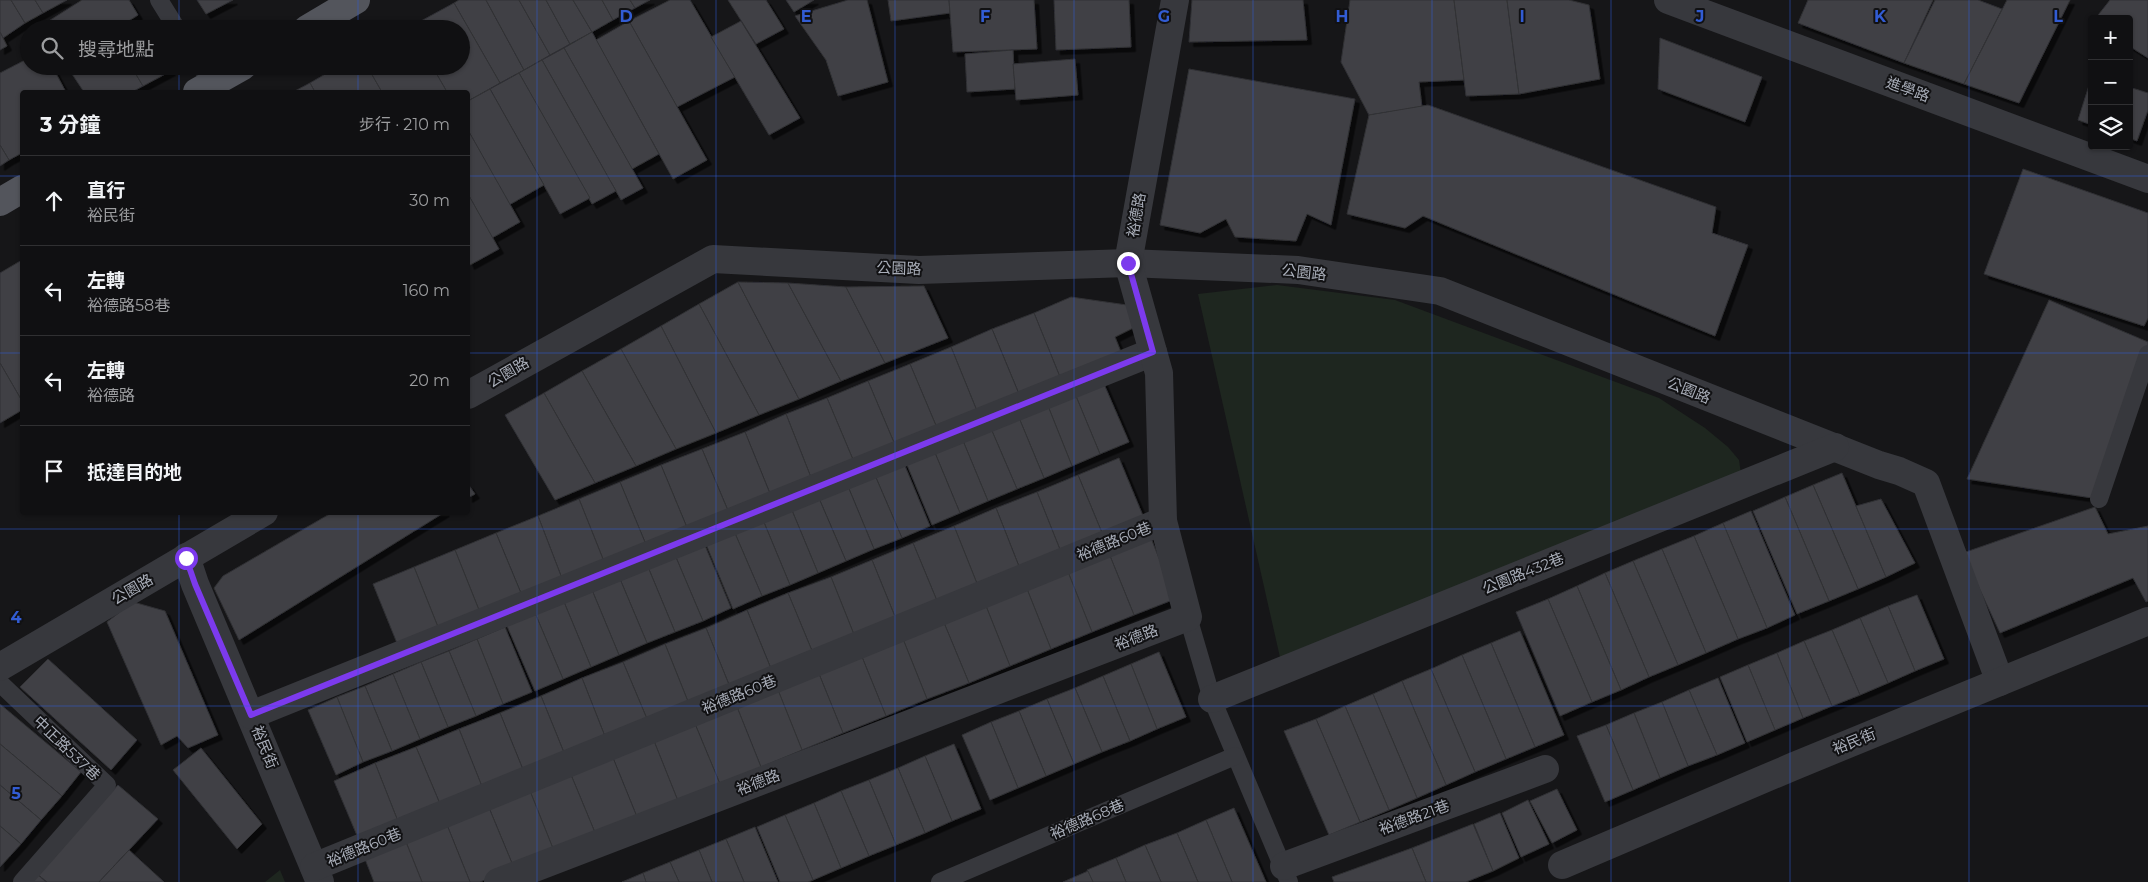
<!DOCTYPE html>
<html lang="zh-TW">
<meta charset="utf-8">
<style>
:root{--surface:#101012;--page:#1e1e20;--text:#f1f3f6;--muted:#9c9d9f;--line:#303032}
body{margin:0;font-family:Montserrat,"Noto Sans TC",sans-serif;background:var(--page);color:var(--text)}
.controls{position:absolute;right:15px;top:15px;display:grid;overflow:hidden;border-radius:5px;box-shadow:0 1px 4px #0004}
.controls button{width:45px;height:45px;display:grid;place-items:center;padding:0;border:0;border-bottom:1px solid var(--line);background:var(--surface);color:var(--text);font:25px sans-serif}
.stop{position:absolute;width:15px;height:15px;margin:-11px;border:4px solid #7c3aed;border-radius:50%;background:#fff}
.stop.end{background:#7c3aed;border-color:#fff;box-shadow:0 1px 5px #0008}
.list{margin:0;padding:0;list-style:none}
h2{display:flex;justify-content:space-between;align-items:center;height:65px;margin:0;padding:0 20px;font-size:21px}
h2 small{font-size:16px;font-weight:400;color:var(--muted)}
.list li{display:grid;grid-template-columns:32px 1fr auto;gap:15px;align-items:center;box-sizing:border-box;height:90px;padding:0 20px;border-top:1px solid var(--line)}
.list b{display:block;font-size:19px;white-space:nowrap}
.list p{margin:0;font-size:16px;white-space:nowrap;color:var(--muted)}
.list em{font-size:16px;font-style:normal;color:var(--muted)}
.icon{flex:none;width:28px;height:28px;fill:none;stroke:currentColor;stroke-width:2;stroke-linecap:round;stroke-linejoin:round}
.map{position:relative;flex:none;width:2148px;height:882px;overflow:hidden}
.search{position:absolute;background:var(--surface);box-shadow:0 1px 4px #0004;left:20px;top:20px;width:450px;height:55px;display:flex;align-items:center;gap:12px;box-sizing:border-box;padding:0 18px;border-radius:28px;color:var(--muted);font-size:19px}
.panel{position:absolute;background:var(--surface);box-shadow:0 1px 4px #0004;left:20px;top:90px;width:450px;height:425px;border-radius:5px}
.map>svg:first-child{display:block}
.green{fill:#1e261f}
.building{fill:#404145;stroke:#303034;filter:url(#shadow)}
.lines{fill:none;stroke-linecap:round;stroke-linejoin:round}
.lane{stroke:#37383d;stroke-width:18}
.street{stroke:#37383d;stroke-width:28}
.primary{stroke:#53555c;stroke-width:28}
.route{stroke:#7c3aed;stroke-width:6}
.grid{fill:none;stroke:#325cd3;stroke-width:1;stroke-opacity:0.55}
.labels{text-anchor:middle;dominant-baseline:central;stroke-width:4;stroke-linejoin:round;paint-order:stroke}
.street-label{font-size:15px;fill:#a8adb8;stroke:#111113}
.grid-label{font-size:16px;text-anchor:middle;font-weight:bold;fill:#325cd3;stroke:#111113;stroke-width:4;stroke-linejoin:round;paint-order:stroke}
</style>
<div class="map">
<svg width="2148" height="882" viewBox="0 0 2148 882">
<defs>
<filter id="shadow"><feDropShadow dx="4.5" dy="4.5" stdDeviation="0" flood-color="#0009"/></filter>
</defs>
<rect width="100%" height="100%" fill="#161618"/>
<g class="green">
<path d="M1277 285 1395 300 1659 398 1705 428 1728 447 1739 460 1741 474 1730 489 1286 684 1198 294Z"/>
<path d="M280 870 285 882H265Z"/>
</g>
<g class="building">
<path d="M0 0H11L25 23 3 38 0 32Z"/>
<path d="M11 0H35L43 13 25 23Z"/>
<path d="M35 0H67L43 13Z"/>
<path d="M82 0H129L138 15 116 29H47L44 24Z"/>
<path d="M197 0H233L206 14Z"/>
<path d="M459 0H486L524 70 500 83 454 3Z"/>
<path d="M486 0H519L550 55 524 70Z"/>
<path d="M519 0H546L570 44 550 55Z"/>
<path d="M546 0H573L592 32 570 44Z"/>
<path d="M573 0H602L613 20 592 32Z"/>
<path d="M602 0H630L635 8 613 20Z"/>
<path d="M630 0H650L635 8Z"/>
<path d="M670 0H690L735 77 677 107 629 21Z"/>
<path d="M728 0H766L784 29 756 44Z"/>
<path d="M786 0H814L794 12Z"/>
<path d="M848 0H867L888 82 838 96 826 60 795 16Z"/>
<path d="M888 0H949L950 13 891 21Z"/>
<path d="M949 0H1034L1037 49 953 52Z"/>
<path d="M1054 0H1129L1131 47 1056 50Z"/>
<path d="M1192 0H1303L1307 40 1189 42Z"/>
<path d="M1350 0H1454L1464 80 1419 82 1422 107 1369 115 1341 62Z"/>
<path d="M1454 0H1507L1519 94 1466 96Z"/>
<path d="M1507 0H1569L1589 5 1600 79 1519 94Z"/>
<path d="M1808 0H1933L1904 63 1798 23Z"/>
<path d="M1935 0H1978L2002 9 1964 84 1904 63Z"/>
<path d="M2007 0H2070L2019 103 1964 84Z"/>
<path d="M2110 0H2148V58L2129 46V19H2095Z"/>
<path d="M454 3 500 83 468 101V92H447L432 66H461V29H411L410 27Z"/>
<path d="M629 21 707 160 673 179 596 40Z"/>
<path d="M741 21 800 118 769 135 711 37Z"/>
<path d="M0 32 7 46 0 50Z"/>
<path d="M592 32 659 154 632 169 564 48Z"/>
<path d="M1660 38 1762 77 1745 122 1658 89Z"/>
<path d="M564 48 643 188 621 200 542 60Z"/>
<path d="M1013 50 1015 89 967 92 965 54Z"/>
<path d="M29 58V66H52L66 92H22V153L9 160 0 145V73Z"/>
<path d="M1075 59 1078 95 1016 100 1013 64Z"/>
<path d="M542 60 616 191 592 204 519 73Z"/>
<path d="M77 66H131L143 86 132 92H84L70 71Z"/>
<path d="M131 66H168L171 71 143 86Z"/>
<path d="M339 66H367L382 92H315L310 83Z"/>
<path d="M367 66H432L447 92H382Z"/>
<path d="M1189 69 1355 99 1331 225 1307 214 1296 241 1235 237 1226 219 1200 233 1160 225Z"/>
<path d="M519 73 590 198 560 214 490 89Z"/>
<path d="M2092 76V125L2078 120Z"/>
<path d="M310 83 315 92H293Z"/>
<path d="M2129 87 2148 93V110L2137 141 2129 138Z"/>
<path d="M490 89 544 185 509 205 468 130V101Z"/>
<path d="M1428 105 1716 207 1712 233 1748 245 1715 336 1423 216 1405 228 1347 214 1369 115Z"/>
<path d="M468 130 520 222 492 238 468 194Z"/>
<path d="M0 145 9 160 0 166Z"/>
<path d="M2023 169 2148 213V318L2144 326 1984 274Z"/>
<path d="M468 194 499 249 470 265 468 260Z"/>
<path d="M22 260V401L0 363V273Z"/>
<path d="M738 282 799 399 759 415 699 304Z"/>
<path d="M738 282 788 283 841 381 799 399Z"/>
<path d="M788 283 846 287 885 363 841 381Z"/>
<path d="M924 286 948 338 885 363 846 287Z"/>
<path d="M1071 297 1134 306 1139 325 1115 337 1121 352 1060 377 1034 313Z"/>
<path d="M2049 300 2148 342V354L2099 499 1967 479Z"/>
<path d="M699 304 759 415 716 433 661 326Z"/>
<path d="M1034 313 1060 377 1019 394 992 329Z"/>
<path d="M661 326 716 433 676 449 621 349Z"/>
<path d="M992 329 1019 394 977 411 951 347Z"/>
<path d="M951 347 977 411 937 428 910 364Z"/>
<path d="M621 349 676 449 636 466 582 371Z"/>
<path d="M0 363 22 401V410L0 423Z"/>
<path d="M910 364 937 428 895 445 868 381Z"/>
<path d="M582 371 636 466 595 483 544 393Z"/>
<path d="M1101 377 1129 442 1100 454 1073 389Z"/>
<path d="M868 381 895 445 854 462 827 398Z"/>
<path d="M1073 389 1100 454 1072 466 1046 401Z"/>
<path d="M544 393 595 483 555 500 505 415Z"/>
<path d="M827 398 854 462 812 480 786 414Z"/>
<path d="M1046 401 1072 466 1044 478 1017 413Z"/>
<path d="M1017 413 1044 478 1017 489 989 424Z"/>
<path d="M786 414 812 480 771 496 745 432Z"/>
<path d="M989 424 1017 489 988 501 961 436Z"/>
<path d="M745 432 771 496 729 513 702 449Z"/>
<path d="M961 436 988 501 960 513 933 448Z"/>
<path d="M933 448 960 513 932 525 905 460Z"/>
<path d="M702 449 729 513 688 530 661 465Z"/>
<path d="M1119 458 1146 523 1105 540 1078 475Z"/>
<path d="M903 461 930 526 902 538 874 473Z"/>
<path d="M661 465 688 530 647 547 620 482Z"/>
<path d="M874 473 902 538 874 549 847 484Z"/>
<path d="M1842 473 1886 577 1858 589 1813 485Z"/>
<path d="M1078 475 1105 540 1063 557 1037 492Z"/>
<path d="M620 482 647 547 605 564 579 499Z"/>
<path d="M468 484 475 494 468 498Z"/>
<path d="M847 484 874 549 846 561 818 496Z"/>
<path d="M1813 485 1858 589 1829 601 1785 497Z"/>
<path d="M1037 492 1063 557 1022 574 996 508Z"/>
<path d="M818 496 846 561 818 573 791 508Z"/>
<path d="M1785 497 1829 601 1797 614 1753 511Z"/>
<path d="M579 499 605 564 563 581 538 516Z"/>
<path d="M1881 499 1915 563 1886 577 1856 506Z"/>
<path d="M2095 507 2108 534 2148 526V601L2146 602 2133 578 2000 633 1963 553Z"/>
<path d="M791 508 818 573 790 585 763 520Z"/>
<path d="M996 508 1022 574 980 591 954 526Z"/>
<path d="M1751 511 1795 615 1767 628 1723 523Z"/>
<path d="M333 512H445L239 640 214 588 223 576Z"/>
<path d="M538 516 563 581 523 598 496 533Z"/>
<path d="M763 520 790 585 762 596 734 531Z"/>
<path d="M1723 523 1767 628 1738 639 1694 536Z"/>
<path d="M954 526 980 591 940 608 913 543Z"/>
<path d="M734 531 762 596 733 609 706 544Z"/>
<path d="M496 533 523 598 481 615 455 550Z"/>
<path d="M1149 533 1175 599 1134 615 1108 551Z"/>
<path d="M1694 536 1738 639 1706 653 1662 549Z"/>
<path d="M704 543 731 608 703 621 675 555Z"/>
<path d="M913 543 940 608 898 624 872 560Z"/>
<path d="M1662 549 1706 653 1678 665 1633 561Z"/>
<path d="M455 550 481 615 440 632 414 567Z"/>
<path d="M1108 551 1134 615 1092 632 1066 567Z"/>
<path d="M675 555 703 621 675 632 648 567Z"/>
<path d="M872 560 898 624 857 642 831 577Z"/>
<path d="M1633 561 1678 665 1649 677 1605 573Z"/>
<path d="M414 567 440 632 399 648 373 584Z"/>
<path d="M648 567 675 632 647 643 620 579Z"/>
<path d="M1066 567 1092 632 1051 649 1025 584Z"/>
<path d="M1605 573 1649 677 1621 690 1577 586Z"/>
<path d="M831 577 857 642 815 658 788 593Z"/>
<path d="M620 579 647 643 619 655 592 590Z"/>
<path d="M1025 584 1051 649 1010 666 984 601Z"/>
<path d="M1577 586 1621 690 1592 702 1548 599Z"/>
<path d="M592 590 619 655 591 667 564 602Z"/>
<path d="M788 593 815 658 774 676 747 610Z"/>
<path d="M1917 595 1944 659 1915 671 1888 606Z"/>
<path d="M1548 599 1592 702 1560 716 1516 612Z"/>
<path d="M984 601 1010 666 969 683 942 618Z"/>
<path d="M133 602 165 611 218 735 188 748 177 736 161 745 107 622Z"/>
<path d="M564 602 591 667 563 679 535 613Z"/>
<path d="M1888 606 1915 671 1888 683 1860 618Z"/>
<path d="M747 610 774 676 732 692 706 628Z"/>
<path d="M535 613 563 679 535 691 507 626Z"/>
<path d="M942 618 969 683 927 699 901 634Z"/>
<path d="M1860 618 1888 683 1860 695 1832 630Z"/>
<path d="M505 627 532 692 503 704 477 639Z"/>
<path d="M706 628 732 692 691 709 665 644Z"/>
<path d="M1832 630 1860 695 1832 706 1804 641Z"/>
<path d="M1520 631 1564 735 1535 747 1491 643Z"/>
<path d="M901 634 927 699 886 716 860 652Z"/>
<path d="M477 639 503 704 476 716 449 651Z"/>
<path d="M1804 641 1832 706 1803 718 1777 653Z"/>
<path d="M1491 643 1535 747 1506 759 1462 655Z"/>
<path d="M665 644 691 709 650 726 623 662Z"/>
<path d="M449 651 476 716 448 727 421 662Z"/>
<path d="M860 652 886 716 843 733 817 669Z"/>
<path d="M1159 652 1186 717 1157 729 1131 664Z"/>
<path d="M1777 653 1803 718 1775 730 1748 665Z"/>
<path d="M1462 655 1506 759 1475 772 1431 669Z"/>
<path d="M48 659 137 740 111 770 20 687Z"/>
<path d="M421 662 448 727 420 739 393 674Z"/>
<path d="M623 662 650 726 608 744 582 678Z"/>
<path d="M1131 664 1157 729 1130 741 1103 676Z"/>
<path d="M1748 665 1775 730 1747 742 1720 677Z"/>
<path d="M817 669 843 733 802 750 776 685Z"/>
<path d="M1431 669 1475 772 1446 785 1402 681Z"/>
<path d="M393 674 420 739 392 751 365 686Z"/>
<path d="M1103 676 1130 741 1102 752 1075 688Z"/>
<path d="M582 678 608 744 567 760 541 696Z"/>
<path d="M1718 678 1745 743 1717 755 1689 690Z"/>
<path d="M1402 681 1446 785 1417 798 1373 694Z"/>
<path d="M776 685 802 750 761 767 735 702Z"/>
<path d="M365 686 392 751 363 762 337 697Z"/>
<path d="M1075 688 1102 752 1074 764 1047 699Z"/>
<path d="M1689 690 1717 755 1688 766 1662 702Z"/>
<path d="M1373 694 1417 798 1389 810 1345 706Z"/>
<path d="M541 696 567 760 526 777 500 713Z"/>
<path d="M337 697 363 762 336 775 308 710Z"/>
<path d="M1047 699 1074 764 1046 776 1019 711Z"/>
<path d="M735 702 761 767 720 784 693 719Z"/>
<path d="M1662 702 1688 766 1660 778 1634 713Z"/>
<path d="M0 704 81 772 62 796 0 744Z"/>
<path d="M1345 706 1389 810 1360 822 1316 719Z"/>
<path d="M1019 711 1046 776 1018 788 991 722Z"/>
<path d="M500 713 526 777 485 794 459 729Z"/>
<path d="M1634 713 1660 778 1633 790 1606 725Z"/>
<path d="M693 719 720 784 678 801 652 736Z"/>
<path d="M1316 719 1360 822 1329 835 1284 731Z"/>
<path d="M991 722 1018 788 990 800 962 735Z"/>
<path d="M1606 725 1633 790 1605 802 1577 736Z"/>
<path d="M459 729 485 794 443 811 416 747Z"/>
<path d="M652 736 678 801 637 817 611 753Z"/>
<path d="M0 744 62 796 41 820 0 785Z"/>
<path d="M954 744 981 809 952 821 925 756Z"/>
<path d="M416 747 443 811 401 829 375 763Z"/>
<path d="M201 748 262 824 237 849 173 770Z"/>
<path d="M611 753 637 817 596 835 569 770Z"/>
<path d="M925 756 952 821 925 833 898 768Z"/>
<path d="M375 763 401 829 361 845 334 781Z"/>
<path d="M898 768 925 833 896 845 869 780Z"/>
<path d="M569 770 596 835 554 851 528 786Z"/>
<path d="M869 780 896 845 869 856 841 791Z"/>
<path d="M0 785 41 820 21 844 0 826Z"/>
<path d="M118 785 158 819 99 882H47L36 873Z"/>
<path d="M528 786 554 851 514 868 487 803Z"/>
<path d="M1557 789 1577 830 1552 843 1530 801Z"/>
<path d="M841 791 869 856 841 868 814 803Z"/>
<path d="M1528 800 1549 844 1521 857 1502 813Z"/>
<path d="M487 803 514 868 480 882H470L445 820Z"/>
<path d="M814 803 841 868 813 880 785 815Z"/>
<path d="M1234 808 1266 882H1232L1206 820Z"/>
<path d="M1500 813 1519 858 1493 871 1474 824Z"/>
<path d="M785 815 813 880 808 882H780L757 827Z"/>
<path d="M445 820 470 882H422L404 837Z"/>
<path d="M1206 820 1232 882H1198L1177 833Z"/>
<path d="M1473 824 1493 871 1466 882H1426L1412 848Z"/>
<path d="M0 826 21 844 0 867Z"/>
<path d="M755 827 778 882H744L726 839Z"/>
<path d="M1177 833 1198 882H1161L1145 845Z"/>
<path d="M404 837 422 882H374L363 854Z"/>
<path d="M726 839 744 882H712L699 850Z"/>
<path d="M1145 845 1161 882H1126L1116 858Z"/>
<path d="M1412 848 1426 882H1334L1332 877Z"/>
<path d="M129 850 164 882H99Z"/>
<path d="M699 850 712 882H679L670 862Z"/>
<path d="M1116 858 1126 882H1092L1087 870Z"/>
<path d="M670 862 679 882H646L643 873Z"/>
<path d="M1088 871 1093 882H1063Z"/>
<path d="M36 873 46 882H28Z"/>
<path d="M643 873 646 882H622Z"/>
</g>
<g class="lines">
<g class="lane">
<path d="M159 0 177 29"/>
<path d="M201 66 212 84"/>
<path d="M2099 499 2148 354"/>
<path d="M1188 617 1212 699 1289 882"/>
<path d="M0 683 107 785 22 882"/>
<path d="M940 882 1235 756"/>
</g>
<g class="street">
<path d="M1668 0 2148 179"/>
<path d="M468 395 713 259 919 270 1128 263 1298 270 1440 291 1879 465 1899 471 1926 483 2000 682"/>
<path d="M186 557 195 584 320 882"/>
<path d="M0 667 264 512"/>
<path d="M1212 699 1835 447"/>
<path d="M251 715 1153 352"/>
<path d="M1562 865 1792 767 2148 621"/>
<path d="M1284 866 1545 769"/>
<path d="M314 867 1163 521"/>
<path d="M498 882 1188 617 1163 521 1159 373 1128 263 1175 0"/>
</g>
<g class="primary">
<path d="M307 29 356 0"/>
<path d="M197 92 243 66"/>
<path d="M0 202 22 189"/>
</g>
</g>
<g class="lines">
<path class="route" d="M186 558 195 584 251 715 1153 352 1128 263"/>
</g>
<path class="grid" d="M179 0V29M358 0V29M537 0V882M716 0V882M895 0V882M1074 0V882M1253 0V882M1432 0V882M1611 0V882M1790 0V882M1969 0V882M179 66V92M358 66V92M0 176H22M468 176H2148M0 353H22M468 353H2148M179 512V882M358 512V882M0 529H2148M0 706H2148"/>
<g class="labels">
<g class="street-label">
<text transform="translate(1908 89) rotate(20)">進學路</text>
<text transform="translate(1136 215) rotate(-80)">裕德路</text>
<text transform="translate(899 268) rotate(2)">公園路</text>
<text transform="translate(1304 272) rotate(6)">公園路</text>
<text transform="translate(508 372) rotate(-30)">公園路</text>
<text transform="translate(1689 390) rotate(22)">公園路</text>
<text transform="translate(1114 541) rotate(-22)">裕德路60巷</text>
<text transform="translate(1523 573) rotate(-22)">公園路432巷</text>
<text transform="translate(132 589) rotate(-30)">公園路</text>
<text transform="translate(1136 637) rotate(-21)">裕德路</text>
<text transform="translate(739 694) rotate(-22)">裕德路60巷</text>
<text transform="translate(1854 741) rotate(-22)">裕民街</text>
<text transform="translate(265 747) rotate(68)">裕民街</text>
<text transform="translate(67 748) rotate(44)">中正路537巷</text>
<text transform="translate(758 782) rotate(-21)">裕德路</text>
<text transform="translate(1414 817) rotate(-20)">裕德路21巷</text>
<text transform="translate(1087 819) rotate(-23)">裕德路68巷</text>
<text transform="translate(364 847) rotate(-22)">裕德路60巷</text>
</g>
</g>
<g class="grid-label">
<text x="626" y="22">D</text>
<text x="806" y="22">E</text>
<text x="985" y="22">F</text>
<text x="1164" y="22">G</text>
<text x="1342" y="22">H</text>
<text x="1522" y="22">I</text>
<text x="1700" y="22">J</text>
<text x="1880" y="22">K</text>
<text x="2058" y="22">L</text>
<text x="16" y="623">4</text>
<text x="16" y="799">5</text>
</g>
</svg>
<div class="controls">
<button>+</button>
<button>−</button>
<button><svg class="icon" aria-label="layers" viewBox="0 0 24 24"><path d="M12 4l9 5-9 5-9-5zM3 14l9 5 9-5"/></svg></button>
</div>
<div class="stop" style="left:186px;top:558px"></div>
<div class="stop end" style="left:1128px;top:263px"></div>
<div class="search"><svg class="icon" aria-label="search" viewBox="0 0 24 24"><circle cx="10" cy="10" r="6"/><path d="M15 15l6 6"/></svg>搜尋地點</div>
<section class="panel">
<h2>3 分鐘<small>步行 · 210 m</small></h2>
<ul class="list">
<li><svg class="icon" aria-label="ahead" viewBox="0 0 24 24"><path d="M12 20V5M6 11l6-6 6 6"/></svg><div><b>直行</b><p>裕民街</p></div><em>30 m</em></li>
<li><svg class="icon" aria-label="left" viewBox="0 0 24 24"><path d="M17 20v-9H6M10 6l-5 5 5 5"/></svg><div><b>左轉</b><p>裕德路58巷</p></div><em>160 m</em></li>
<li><svg class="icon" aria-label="left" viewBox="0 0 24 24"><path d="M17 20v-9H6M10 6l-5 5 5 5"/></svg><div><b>左轉</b><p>裕德路</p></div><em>20 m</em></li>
<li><svg class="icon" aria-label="arrive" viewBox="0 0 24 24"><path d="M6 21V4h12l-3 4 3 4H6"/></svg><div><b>抵達目的地</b></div></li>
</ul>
</section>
</div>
